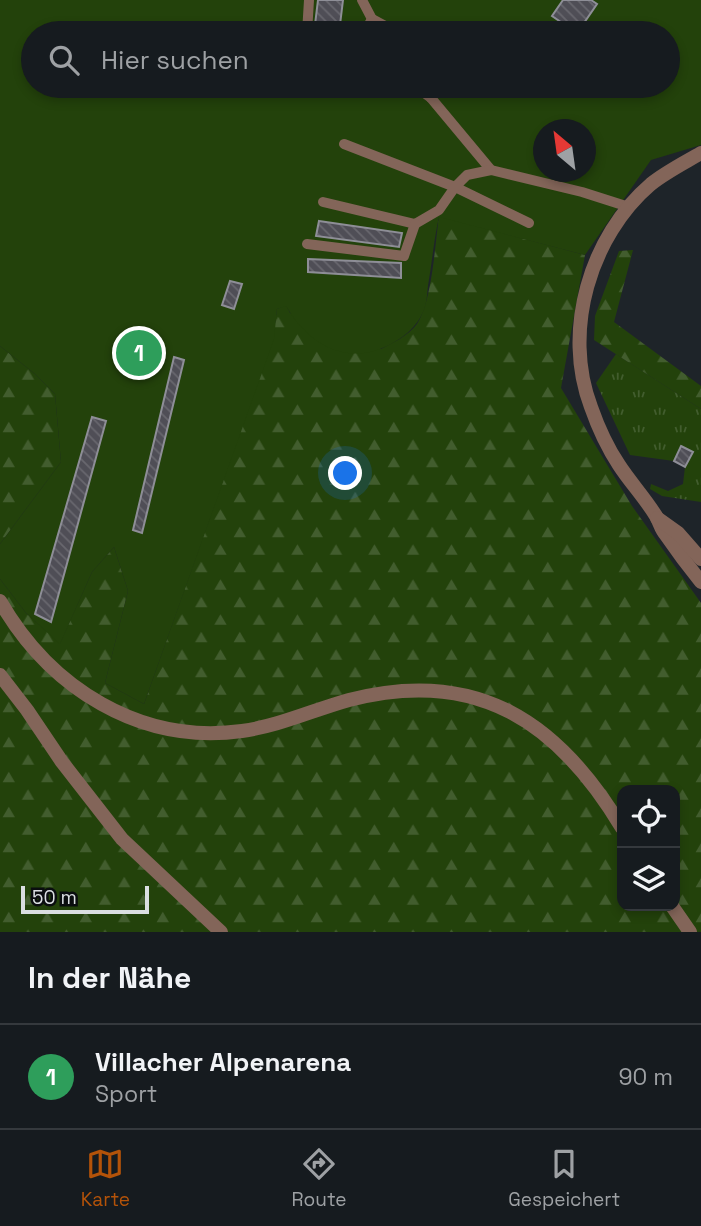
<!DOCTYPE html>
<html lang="de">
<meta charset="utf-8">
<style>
:root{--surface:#161b1f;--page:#23282c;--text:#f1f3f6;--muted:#9ea1a4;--line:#35393d;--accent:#b45309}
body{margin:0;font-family:"Space Grotesk",sans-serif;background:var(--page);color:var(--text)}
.controls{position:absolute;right:21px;bottom:21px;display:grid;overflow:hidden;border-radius:14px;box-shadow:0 4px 10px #0003}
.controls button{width:63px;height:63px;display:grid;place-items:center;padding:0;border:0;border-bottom:2px solid var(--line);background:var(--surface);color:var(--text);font:35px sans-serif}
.compass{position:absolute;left:533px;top:119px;width:63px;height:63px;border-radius:50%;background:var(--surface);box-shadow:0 4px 10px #0003;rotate:331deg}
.scale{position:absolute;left:21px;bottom:18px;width:128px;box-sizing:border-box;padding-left:7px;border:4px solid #dadee1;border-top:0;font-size:19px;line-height:24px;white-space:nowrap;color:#dadee1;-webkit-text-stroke:5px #0a0d0f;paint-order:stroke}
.you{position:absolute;left:346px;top:474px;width:24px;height:24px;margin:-18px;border:5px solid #fff;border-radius:50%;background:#1a73e8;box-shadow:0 0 0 10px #1a73e833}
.badge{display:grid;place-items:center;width:46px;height:46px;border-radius:50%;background:var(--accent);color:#fff;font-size:23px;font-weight:700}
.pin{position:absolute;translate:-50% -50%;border:4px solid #fff;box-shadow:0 2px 7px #0006}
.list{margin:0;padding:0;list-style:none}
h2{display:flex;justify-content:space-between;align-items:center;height:91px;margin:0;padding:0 28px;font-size:30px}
h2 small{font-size:23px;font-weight:400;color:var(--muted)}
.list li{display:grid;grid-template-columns:46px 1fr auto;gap:21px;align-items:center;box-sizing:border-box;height:105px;padding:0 28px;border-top:2px solid var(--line)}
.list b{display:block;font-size:26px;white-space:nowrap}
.list p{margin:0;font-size:23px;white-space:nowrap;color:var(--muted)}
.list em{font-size:23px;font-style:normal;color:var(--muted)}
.icon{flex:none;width:38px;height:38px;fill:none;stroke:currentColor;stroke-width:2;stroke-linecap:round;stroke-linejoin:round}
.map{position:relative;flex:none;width:701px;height:932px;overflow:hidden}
.search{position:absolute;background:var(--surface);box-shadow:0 4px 10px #0003;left:21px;right:21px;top:21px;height:77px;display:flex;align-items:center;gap:18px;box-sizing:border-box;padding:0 24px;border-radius:38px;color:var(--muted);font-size:26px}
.sheet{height:196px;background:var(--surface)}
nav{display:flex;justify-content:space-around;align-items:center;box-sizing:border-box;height:98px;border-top:2px solid var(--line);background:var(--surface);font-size:19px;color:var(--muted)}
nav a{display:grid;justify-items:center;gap:4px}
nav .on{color:var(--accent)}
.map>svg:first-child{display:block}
.grass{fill:url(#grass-tufts)}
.forest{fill:url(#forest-firs);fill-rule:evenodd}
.park{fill:#23420b;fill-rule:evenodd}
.building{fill:url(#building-back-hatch);stroke:#8e8e97;stroke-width:2}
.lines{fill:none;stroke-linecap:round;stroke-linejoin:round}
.service{stroke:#836559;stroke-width:10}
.minor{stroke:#836559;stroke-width:14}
</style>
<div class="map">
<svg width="701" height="932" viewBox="0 0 701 932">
<defs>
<pattern id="grass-tufts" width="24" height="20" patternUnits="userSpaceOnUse" patternTransform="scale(1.75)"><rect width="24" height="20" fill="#23420b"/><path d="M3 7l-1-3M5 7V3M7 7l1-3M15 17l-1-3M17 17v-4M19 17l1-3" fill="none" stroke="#425d2e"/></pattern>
<pattern id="forest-firs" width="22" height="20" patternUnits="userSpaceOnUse" patternTransform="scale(1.75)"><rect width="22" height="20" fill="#23420b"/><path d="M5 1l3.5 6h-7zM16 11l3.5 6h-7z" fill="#425d2e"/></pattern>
<pattern id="building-back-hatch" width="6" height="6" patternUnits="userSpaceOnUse" patternTransform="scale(1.75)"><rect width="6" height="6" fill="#4f4e56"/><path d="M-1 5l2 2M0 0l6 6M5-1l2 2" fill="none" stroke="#68676e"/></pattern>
</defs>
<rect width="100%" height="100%" fill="#1e2429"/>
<path class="grass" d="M616 354 701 409V502L662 496 650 489 651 484 668 491 683 484 685 467 692 452 681 446 674 461 630 455 596 383Z"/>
<g class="forest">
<path d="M439 216 585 255 561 388 632 506 701 603V932H0V579L26 613 60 643 92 572 114 547 128 591 105 683 144 704 273 339 277 309 286 305 290 313 381 349C394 342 408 336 417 324 432 301 435 245 439 216ZM622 790H675V906H622Z"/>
<path d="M633 250 614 322 701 386V409L594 340 595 316 619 251Z"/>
<path d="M0 346 35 374 55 394 61 462 0 544Z"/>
</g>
<path class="park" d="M0 0H701V145L651 160 585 255 439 217C434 239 432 263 428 286 427 294 427 304 423 312 416 328 404 337 389 345 347 367 308 344 286 306L277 309 274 339 144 704 105 683 128 591 114 547 92 572 60 644 26 613 0 579V544L61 462 55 394 35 374 0 346ZM33 33H668V86H33ZM544 130H586V172H544Z"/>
<g class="building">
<path d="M318 0H343L339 33H314Z"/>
<path d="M563 0H591L597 4 577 33 552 16Z"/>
<path d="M319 221 402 233 399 247 316 236Z"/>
<path d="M308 259 401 263V278L308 272Z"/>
<path d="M230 281 242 284 234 309 222 305Z"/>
<path d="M174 357 184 360 142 533 133 530Z"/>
<path d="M92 417 106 421 51 622 35 614Z"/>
<path d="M681 446 693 452 685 467 674 461Z"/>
</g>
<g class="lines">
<g class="service">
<path d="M362 0 372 19"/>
<path d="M307 33 309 0"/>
<path d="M364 33 372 19 398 33"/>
<path d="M415 86 431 98 491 170 582 192 629 207"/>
<path d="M431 98 436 86"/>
<path d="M344 144 455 187 529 223"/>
<path d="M323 202 415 224 439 210 455 187 467 175 491 170"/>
<path d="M307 244 404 256 415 224"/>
</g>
<g class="minor">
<path d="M701 153C684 163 666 172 651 184 590 236 562 331 591 407 598 427 607 447 619 465 630 482 645 498 656 516 660 523 661 530 666 535 677 551 689 567 701 582"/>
<path d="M657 518 678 533 701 559"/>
<path d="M0 601C50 688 140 745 242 731 279 726 313 710 349 700 476 667 558 721 622 828"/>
<path d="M0 675 27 710 62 762 122 839 221 932"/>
<path d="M672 906 690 932"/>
</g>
</g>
</svg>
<div class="controls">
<button><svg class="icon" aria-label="locate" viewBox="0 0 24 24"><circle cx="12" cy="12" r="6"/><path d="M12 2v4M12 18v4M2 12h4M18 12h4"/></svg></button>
<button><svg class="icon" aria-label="layers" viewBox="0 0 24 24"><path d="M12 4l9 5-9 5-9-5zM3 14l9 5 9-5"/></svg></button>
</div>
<svg class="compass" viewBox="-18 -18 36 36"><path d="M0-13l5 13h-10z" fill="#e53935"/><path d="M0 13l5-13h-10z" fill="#9ea1a4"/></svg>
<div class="scale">50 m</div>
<div class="you"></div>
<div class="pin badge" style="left:139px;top:353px;background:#2e9e5b">1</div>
<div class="search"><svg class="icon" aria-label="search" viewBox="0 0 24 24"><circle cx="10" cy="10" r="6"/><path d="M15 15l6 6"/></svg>Hier suchen</div>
</div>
<section class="sheet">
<h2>In der Nähe<small></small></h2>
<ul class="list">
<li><span class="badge" style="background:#2e9e5b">1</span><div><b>Villacher Alpenarena</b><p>Sport</p></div><em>90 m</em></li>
</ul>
</section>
<nav>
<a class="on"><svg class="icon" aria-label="map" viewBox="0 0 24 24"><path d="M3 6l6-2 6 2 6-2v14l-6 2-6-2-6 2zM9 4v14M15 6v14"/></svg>Karte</a>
<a><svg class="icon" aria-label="directions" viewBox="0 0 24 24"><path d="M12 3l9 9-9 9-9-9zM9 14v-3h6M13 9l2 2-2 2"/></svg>Route</a>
<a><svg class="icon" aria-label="saved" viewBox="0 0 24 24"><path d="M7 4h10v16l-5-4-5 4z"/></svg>Gespeichert</a>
</nav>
